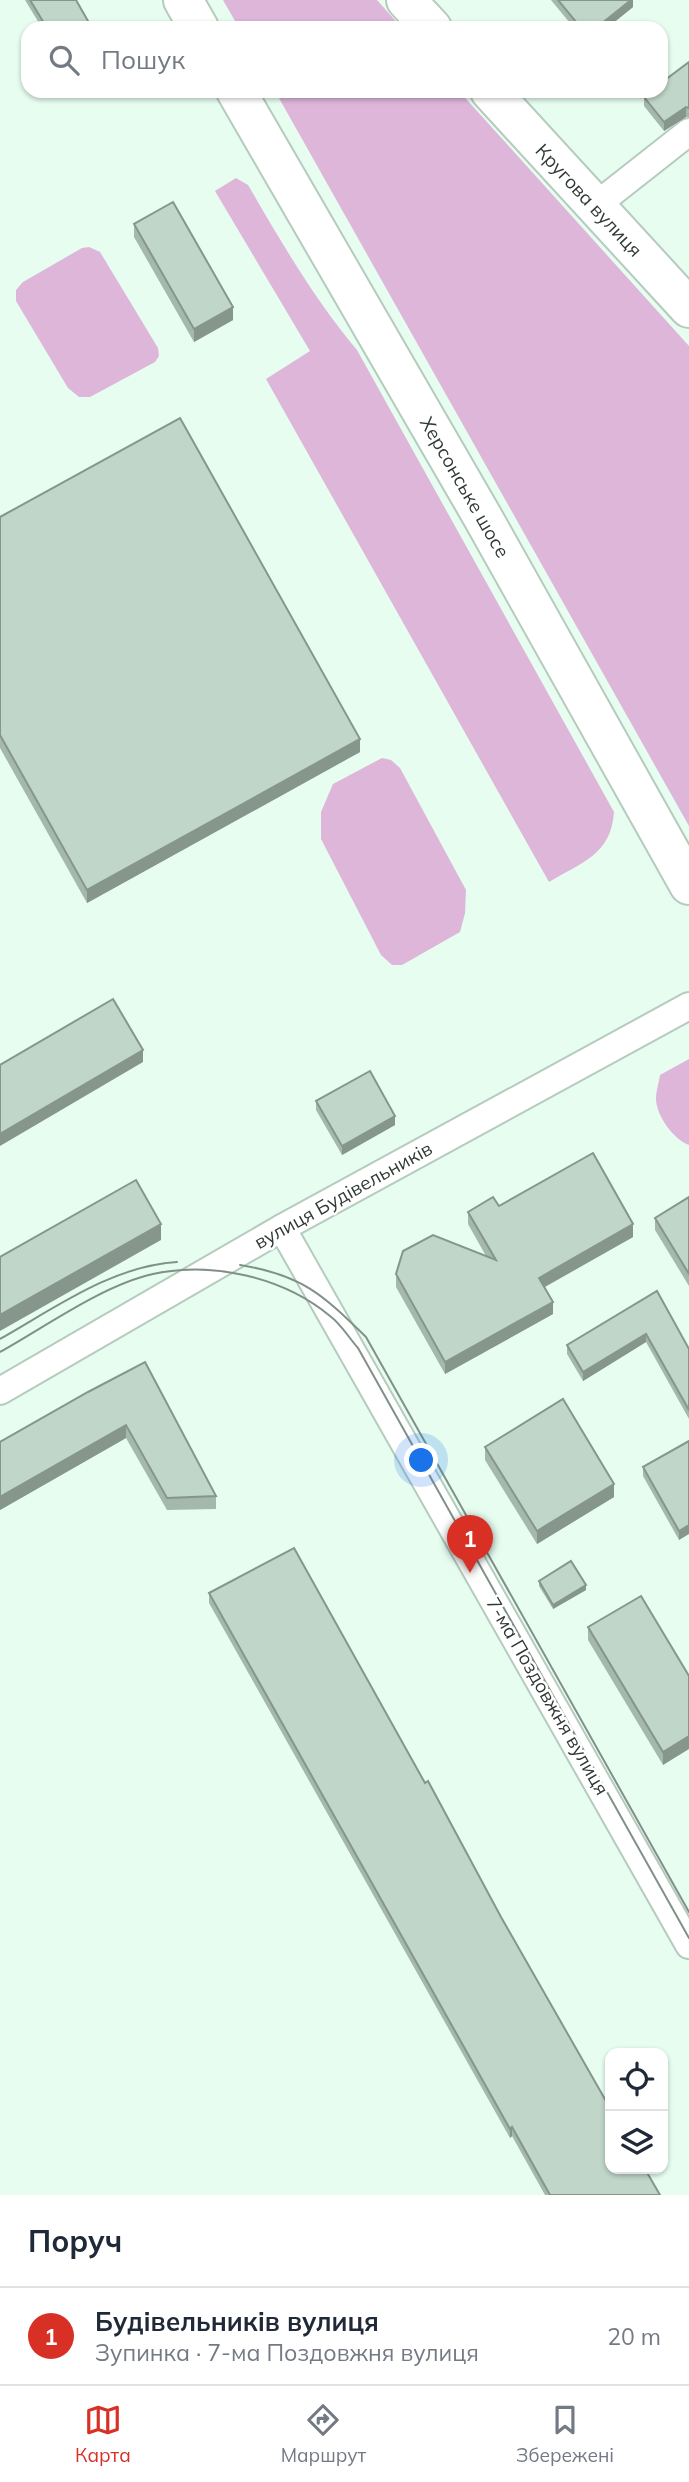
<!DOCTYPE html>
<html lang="uk">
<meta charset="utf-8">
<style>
:root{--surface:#fff;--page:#f2f2f3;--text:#1f2937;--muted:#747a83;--line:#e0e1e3;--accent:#d93025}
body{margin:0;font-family:Mulish,sans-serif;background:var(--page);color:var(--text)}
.controls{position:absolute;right:21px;bottom:21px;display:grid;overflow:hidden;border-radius:14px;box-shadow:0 2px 5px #0004}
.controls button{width:63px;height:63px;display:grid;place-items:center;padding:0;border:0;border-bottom:2px solid var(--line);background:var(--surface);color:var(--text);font:35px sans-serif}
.you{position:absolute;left:422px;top:1461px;width:24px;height:24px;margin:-18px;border:5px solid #fff;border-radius:50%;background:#1a73e8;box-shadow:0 0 0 10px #1a73e833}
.badge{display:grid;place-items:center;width:46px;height:46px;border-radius:50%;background:var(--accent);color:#fff;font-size:23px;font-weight:700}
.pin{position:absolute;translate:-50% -58px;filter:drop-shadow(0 2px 4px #0008)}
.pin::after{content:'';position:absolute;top:37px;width:24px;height:21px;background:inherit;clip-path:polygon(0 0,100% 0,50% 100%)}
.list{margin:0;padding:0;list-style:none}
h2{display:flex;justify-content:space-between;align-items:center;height:91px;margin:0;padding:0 28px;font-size:30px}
h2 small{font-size:23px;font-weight:400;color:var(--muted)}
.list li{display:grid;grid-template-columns:46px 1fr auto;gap:21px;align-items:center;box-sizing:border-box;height:98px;padding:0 28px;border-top:2px solid var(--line)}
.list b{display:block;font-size:26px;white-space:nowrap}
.list p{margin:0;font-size:23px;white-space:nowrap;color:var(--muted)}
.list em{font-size:23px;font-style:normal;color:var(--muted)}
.icon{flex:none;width:38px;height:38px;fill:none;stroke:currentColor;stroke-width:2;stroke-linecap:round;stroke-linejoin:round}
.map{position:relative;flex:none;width:689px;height:2195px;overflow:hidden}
.search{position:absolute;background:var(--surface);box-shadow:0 2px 5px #0004;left:21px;right:21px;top:21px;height:77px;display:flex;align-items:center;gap:18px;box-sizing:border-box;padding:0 24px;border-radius:21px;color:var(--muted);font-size:26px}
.sheet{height:189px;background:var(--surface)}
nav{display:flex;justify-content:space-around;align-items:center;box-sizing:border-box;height:98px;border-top:2px solid var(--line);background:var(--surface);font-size:19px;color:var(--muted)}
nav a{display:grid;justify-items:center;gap:4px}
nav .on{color:var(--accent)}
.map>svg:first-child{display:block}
.green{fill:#ddb6d9}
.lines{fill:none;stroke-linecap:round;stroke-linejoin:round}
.minor-casing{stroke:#b5cbbe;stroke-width:30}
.secondary-casing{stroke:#b5cbbe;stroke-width:42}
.primary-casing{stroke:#b5cbbe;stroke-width:42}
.minor{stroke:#fff;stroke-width:26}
.secondary{stroke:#fff;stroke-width:38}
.primary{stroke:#fff;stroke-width:38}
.tram{stroke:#819088;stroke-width:2}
.wall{fill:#a5b8ad}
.shaded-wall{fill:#86968d}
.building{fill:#c0d6c9;stroke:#86968d;stroke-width:2}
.labels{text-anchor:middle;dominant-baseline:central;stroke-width:5;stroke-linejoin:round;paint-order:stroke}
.street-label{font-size:19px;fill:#303934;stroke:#fff}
</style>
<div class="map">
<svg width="689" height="2195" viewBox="0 0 689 2195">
<rect width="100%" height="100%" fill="#e6fdf0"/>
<g class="green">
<path d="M223 0H377L402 28H239Z"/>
<path d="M275 91H459L689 346V826Z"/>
<path d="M236 178 248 185C282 243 314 299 357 350L614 812C611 855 582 862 549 882L266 379 310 351 215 191Z"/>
<path d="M89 247 100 252 158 348 159 356 155 362 90 397H79L68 388 16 301V290L23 282 82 248Z"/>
<path d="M382 758 391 760 400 768 466 890 465 913 460 932 402 965H392L381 955 321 839V812L333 784Z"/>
<path d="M689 1059V1145C674 1140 656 1115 656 1099 656 1091 659 1082 660 1075Z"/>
</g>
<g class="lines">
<defs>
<g id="minor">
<path d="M595 206 689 132"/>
<path d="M282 1228 689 1945"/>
<path d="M0 1391 282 1228 689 1006"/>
</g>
<g id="secondary">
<path d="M183 0 199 28"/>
<path d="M236 91 482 516 689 885"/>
</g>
<g id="primary">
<path d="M406 0 432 28"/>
<path d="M490 91 689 308"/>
</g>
</defs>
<use href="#minor" class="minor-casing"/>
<use href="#secondary" class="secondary-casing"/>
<use href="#primary" class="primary-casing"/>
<use href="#minor" class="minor"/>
<use href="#secondary" class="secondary"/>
<use href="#primary" class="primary"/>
<g class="tram">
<path d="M240 1265C302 1275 322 1294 366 1337L689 1912"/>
<path d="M0 1339C55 1308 112 1266 177 1262"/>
<path d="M0 1352C45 1327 103 1285 153 1274 212 1261 283 1277 330 1316 341 1324 349 1338 358 1348L689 1938"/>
</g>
</g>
<g class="wall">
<path d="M25 0H76L92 28H42Z"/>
<path d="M551 0H633V7L607 28H574Z"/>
<path d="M689 62V117H686L664 131 644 106V97Z"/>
<path d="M134 224 233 320 194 342 134 237Z"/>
<path d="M0 517 360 752 87 903 0 748Z"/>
<path d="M316 1101 395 1125 342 1155 316 1110Z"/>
<path d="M689 1197V1286L655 1230V1218Z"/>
<path d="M499 1206 633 1237 545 1287 553 1314 445 1374 396 1287V1274L486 1256 468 1224V1212Z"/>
<path d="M657 1291 689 1349V1419L646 1342 583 1381 567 1354V1345Z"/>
<path d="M88 1392 216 1496V1509L167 1510 126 1438 0 1510V1442Z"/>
<path d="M689 1441 679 1540 643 1476V1467Z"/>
<path d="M485 1447 614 1497 537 1544 485 1460Z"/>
<path d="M539 1581 586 1590 553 1609 539 1586Z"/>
<path d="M209 1593 425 1783 660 2195H545L512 2136 510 2138 209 1603Z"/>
<path d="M588 1627 689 1676 663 1765 588 1640Z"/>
</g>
<g class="shaded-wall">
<path d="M631 0H633V7L607 28H596Z"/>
<path d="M686 107V117L664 131V122Z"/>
<path d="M233 307V320L194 342V329Z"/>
<path d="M360 739V752L87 903V890Z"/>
<path d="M143 1050V1062L0 1146V1134Z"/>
<path d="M395 1116V1125L342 1155V1146Z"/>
<path d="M161 1224V1240L0 1331V1315Z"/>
<path d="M633 1224V1237L539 1290V1278Z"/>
<path d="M553 1302V1314L445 1374V1362Z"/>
<path d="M646 1334V1342L583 1381V1372Z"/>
<path d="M126 1425V1438L0 1510V1497Z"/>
<path d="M614 1484V1497L537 1544V1531Z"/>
<path d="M689 1525V1534L679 1540V1531Z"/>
<path d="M586 1585V1590L553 1609V1605Z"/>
<path d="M689 1736V1749L663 1765V1752Z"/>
<path d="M512 2127V2136L510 2138V2129Z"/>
</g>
<g class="building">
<path d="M30 0H76L92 28H47Z"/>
<path d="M558 0H631L596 28H581Z"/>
<path d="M689 62V108L686 107 664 122 644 97 651 91H661V83Z"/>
<path d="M173 202 233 307 194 329 134 224Z"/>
<path d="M180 418 360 739 87 890 0 735V517Z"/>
<path d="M113 999 143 1050 0 1134V1065Z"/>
<path d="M370 1071 395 1116 342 1146 316 1101Z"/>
<path d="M593 1153 633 1224 539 1278 553 1302 445 1362 396 1274 403 1251 433 1235 496 1260 468 1212 493 1197 499 1206Z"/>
<path d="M136 1180 161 1224 0 1315V1257Z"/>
<path d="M689 1197V1274L655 1218Z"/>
<path d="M657 1291 689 1349V1410L646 1334 583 1372 567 1345Z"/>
<path d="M145 1362 216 1496 167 1498 126 1425 0 1497V1442L88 1392Z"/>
<path d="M563 1399 614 1484 537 1531 485 1447Z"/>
<path d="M689 1441V1525L679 1531 643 1467Z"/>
<path d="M294 1548 425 1783 428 1781 501 1917 610 2108V2169H645L660 2195H550L512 2127 510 2129 209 1593Z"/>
<path d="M571 1561 586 1585 553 1605 539 1581Z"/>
<path d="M641 1596 689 1676V1736L663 1752 588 1627Z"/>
</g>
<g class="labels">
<g class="street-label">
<text transform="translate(589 200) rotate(47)">Кругова вулиця</text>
<text transform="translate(465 487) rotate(60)">Херсонське шосе</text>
<text transform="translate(343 1195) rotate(-29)">вулиця Будівельників</text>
<text transform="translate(548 1696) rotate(60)">7-ма Поздовжня вулиця</text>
</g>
</g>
</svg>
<div class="controls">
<button><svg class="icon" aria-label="locate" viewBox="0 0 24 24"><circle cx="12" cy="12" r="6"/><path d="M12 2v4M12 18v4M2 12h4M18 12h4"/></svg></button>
<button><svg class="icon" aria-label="layers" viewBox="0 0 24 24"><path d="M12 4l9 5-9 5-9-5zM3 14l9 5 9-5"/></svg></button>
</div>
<div class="you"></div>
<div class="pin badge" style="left:470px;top:1573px">1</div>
<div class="search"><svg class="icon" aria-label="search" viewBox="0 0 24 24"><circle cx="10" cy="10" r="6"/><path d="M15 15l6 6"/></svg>Пошук</div>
</div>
<section class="sheet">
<h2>Поруч<small></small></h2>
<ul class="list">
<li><span class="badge">1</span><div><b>Будівельників вулиця</b><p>Зупинка · 7-ма Поздовжня вулиця</p></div><em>20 m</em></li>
</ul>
</section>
<nav>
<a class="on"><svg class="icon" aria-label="map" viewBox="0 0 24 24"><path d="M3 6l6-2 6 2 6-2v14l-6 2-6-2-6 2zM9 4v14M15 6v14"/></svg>Карта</a>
<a><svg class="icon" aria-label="directions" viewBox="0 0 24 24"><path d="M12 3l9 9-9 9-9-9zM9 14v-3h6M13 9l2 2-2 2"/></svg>Маршрут</a>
<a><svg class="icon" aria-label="saved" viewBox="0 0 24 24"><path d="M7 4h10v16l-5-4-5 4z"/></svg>Збережені</a>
</nav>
